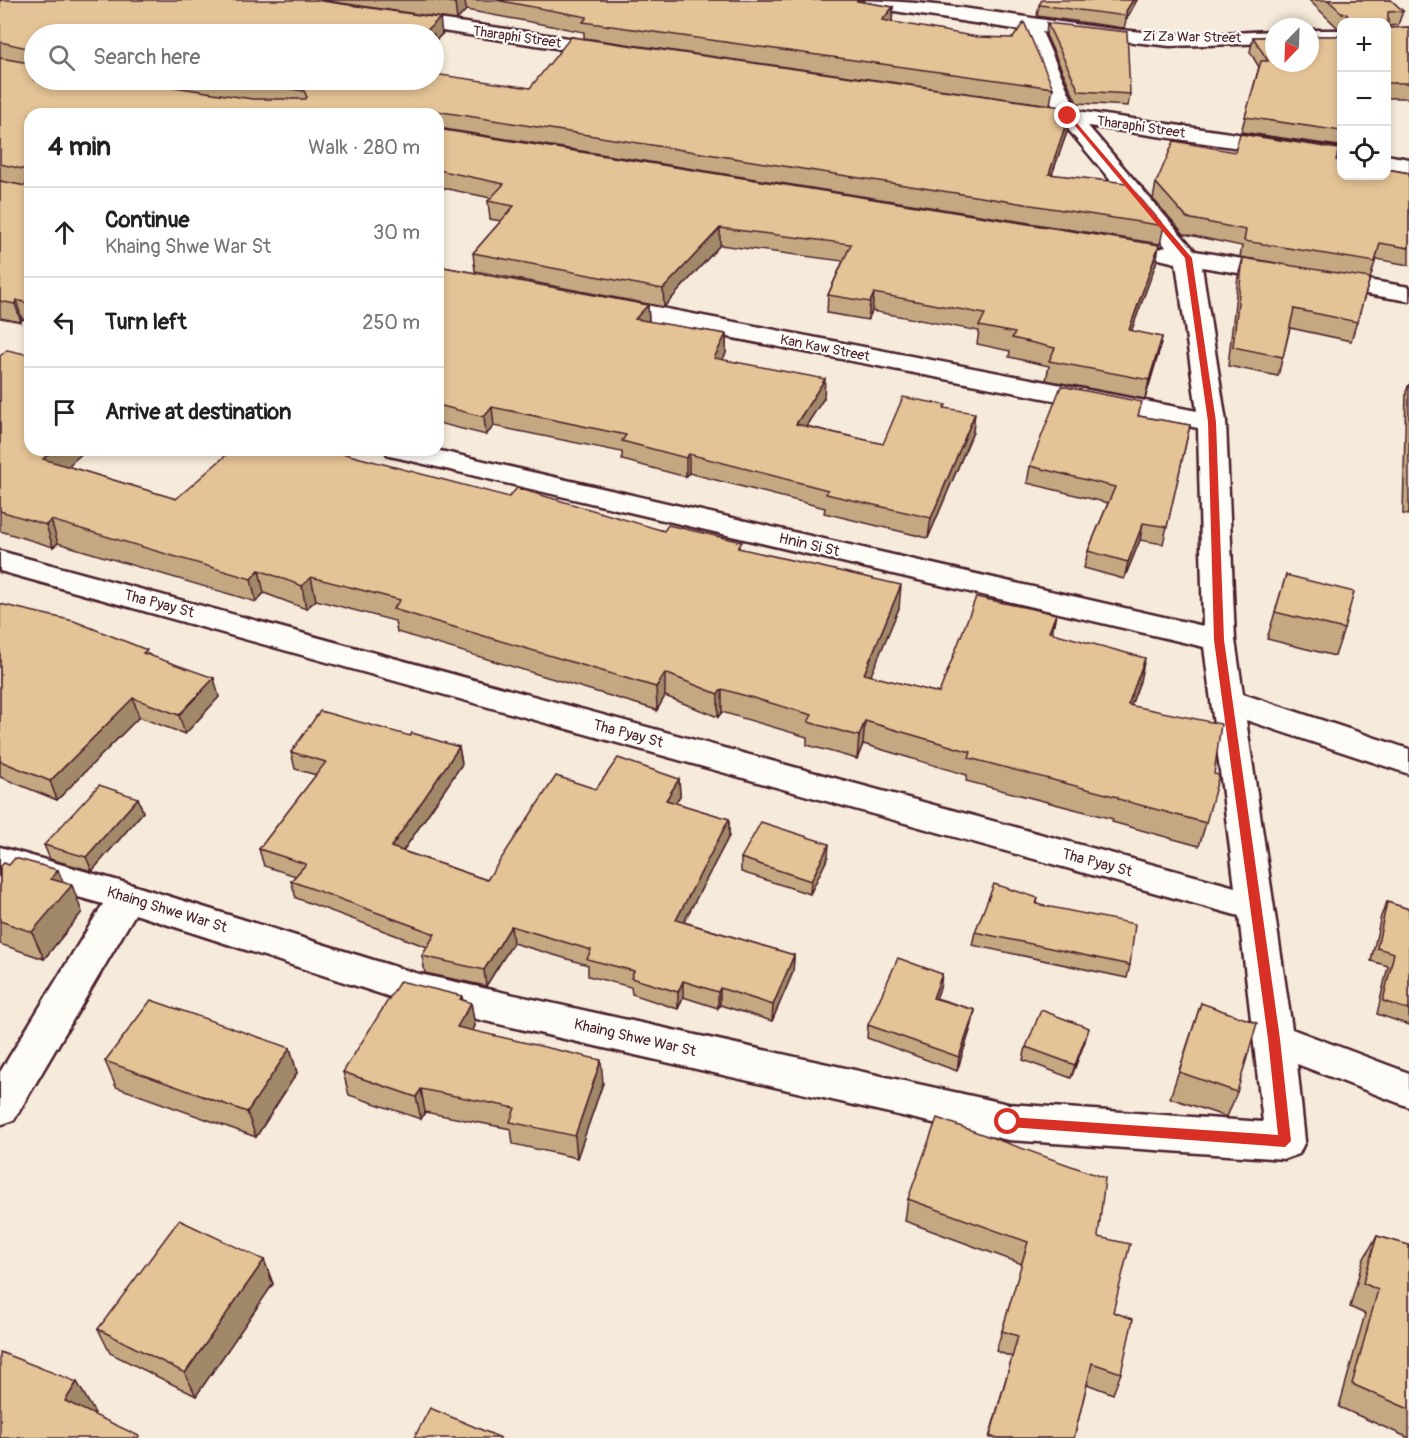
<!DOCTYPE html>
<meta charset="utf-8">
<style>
:root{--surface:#fff;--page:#f2f2f2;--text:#202124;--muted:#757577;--line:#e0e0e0}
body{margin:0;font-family:Pangolin,sans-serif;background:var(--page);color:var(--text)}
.controls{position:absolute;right:18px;top:18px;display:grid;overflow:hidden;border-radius:12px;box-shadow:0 3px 9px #0003}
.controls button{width:54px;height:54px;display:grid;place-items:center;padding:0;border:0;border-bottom:2px solid var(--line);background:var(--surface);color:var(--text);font:30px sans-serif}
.compass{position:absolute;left:1265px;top:18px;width:54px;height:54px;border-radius:50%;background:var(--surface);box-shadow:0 3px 9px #0003;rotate:203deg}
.stop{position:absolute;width:18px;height:18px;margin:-14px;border:4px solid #d93025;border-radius:50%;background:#fff}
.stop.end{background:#d93025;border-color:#fff;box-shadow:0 2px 6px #0008}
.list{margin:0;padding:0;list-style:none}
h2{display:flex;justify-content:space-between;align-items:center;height:78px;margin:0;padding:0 24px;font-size:26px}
h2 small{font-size:20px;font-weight:400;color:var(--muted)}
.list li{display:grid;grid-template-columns:39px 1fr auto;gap:18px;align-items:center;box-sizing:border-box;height:90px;padding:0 24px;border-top:2px solid var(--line)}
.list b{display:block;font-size:22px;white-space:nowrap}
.list p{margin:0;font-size:20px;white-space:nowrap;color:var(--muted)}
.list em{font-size:20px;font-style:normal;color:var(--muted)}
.icon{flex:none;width:33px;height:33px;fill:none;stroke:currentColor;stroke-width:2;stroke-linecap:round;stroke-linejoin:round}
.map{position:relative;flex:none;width:1409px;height:1438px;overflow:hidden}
.search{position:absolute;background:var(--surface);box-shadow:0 3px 9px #0003;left:24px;top:24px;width:420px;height:66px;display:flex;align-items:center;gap:15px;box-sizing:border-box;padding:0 21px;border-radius:33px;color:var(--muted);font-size:22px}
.panel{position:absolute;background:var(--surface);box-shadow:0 3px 9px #0003;left:24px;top:108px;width:420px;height:348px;border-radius:18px}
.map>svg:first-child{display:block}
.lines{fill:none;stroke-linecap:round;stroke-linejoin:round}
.minor-casing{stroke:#4a1f2b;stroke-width:5}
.minor{fill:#fdfcf7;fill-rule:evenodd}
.wall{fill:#c4a881;stroke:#4a1f2b;stroke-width:1.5}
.shaded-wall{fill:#a08869;stroke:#4a1f2b;stroke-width:1.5}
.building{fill:#e4c396;stroke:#4a1f2b;stroke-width:1.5}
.route{fill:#d93025}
.labels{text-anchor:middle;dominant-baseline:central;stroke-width:4.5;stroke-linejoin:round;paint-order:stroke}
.far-street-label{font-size:14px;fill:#4a1f2b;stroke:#fdfcf7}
.street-label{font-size:15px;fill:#4a1f2b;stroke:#fdfcf7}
</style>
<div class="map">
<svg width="1409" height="1438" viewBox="0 0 1409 1438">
<rect width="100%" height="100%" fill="#f6ebda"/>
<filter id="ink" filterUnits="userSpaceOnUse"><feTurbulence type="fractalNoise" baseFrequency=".0167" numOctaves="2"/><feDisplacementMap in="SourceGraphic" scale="12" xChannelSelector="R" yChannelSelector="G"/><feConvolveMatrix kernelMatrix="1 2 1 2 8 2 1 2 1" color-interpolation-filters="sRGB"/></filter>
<g filter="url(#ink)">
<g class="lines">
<defs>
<g id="minor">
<path d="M851 0C958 0 1063 28 1169 34 1204 36 1239 32 1274 31V43L1170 46 1042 32 1077 111 1342 149V163L1088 126 1195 251 1409 287V301L1202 267 1226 422 1235 640 1243 694 1409 749V774L1246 720 1292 1029 1409 1073V1107L1297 1064 1305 1141 1299 1154 1285 1159 1008 1140 415 1005 135 914 14 1120 0 1125V1072L103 904 0 875V847L126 883 415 973 1008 1104 1263 1122 1239 916 0 571V551L1235 887 1204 647 399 458 389 456 385 450H436L1203 626 1198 428 604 313 595 310 591 305 595 300 604 297 1197 411 1176 263 1159 259 1156 254 1159 249 1166 247 1062 122 1050 120 1047 115 1054 109 1021 30 861 6 854 4Z"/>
<path d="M396 13 609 44 616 46 619 50 616 54 609 56 389 23 386 19 389 15Z"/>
<rect x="1310" y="30" width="32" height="12"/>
<path d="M1386 155 1409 159V173L1386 169Z"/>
</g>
</defs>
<use href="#minor" class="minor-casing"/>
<use href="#minor" class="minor"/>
</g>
<g class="wall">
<path d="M0 0 442 34 434 42V34H34V80H434L530 88 1069 115 1067 132 1052 174 1164 226 1160 244 438 128V114H30V321L22 319 21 322 0 318V181L13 184 0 181Z"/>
<path d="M320 0H864L863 2 893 7 892 22 1053 88 1050 105 584 38V32L466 10 457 20Z"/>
<path d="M1137 0 1126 20 1124 28 1037 16 1039 5Z"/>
<path d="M1309 0H1391L1403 11 1398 25 1389 26 1390 28 1409 27V98H1386V22H1341V28H1338Z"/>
<path d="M1047 23 1130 94 1128 106 1077 103 1046 35Z"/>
<path d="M1341 36V138L1339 146 1241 132 1259 67 1250 52 1253 37Z"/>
<path d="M438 129 1159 245 1156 263 1131 331 1162 337 1158 355 1145 399 1046 380 1049 366 1009 357 1010 351 977 344 979 331 872 311 868 320 827 313 828 295 843 261 720 245 664 307 475 271 473 253 501 221 490 219 488 201 491 198 438 187Z"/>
<path d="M1235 152 1336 160 1409 173V265L1376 259 1351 341 1290 328 1278 376 1228 366 1238 276 1243 258 1289 265 1240 257 1242 246 1184 234 1153 199 1156 183Z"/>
<path d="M438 266 648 305 649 322 726 334V353L722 360 824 398 806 426 883 444 945 408 973 432 928 538 824 513 825 508 689 473 686 477 622 460V452L494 426 486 435 438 423Z"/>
<path d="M0 356 30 450H86L67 466 176 499 509 497 664 531 742 549 899 608 870 676 939 693 1056 614 1052 633 1140 681 1131 705 1206 823 1199 846 1112 822 1113 819 966 781 967 775 863 744 857 759 807 745V737L722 712 718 717 665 696 657 710 397 632 395 621 316 600 306 609 264 593 256 602 58 543 53 547 0 531Z"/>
<path d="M1409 384V515L1403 514 1406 392Z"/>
<path d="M1139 416 1190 425 1163 544 1140 540 1124 579 1084 568 1088 551 1108 503 1027 483 1030 466Z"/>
<path d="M1286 575 1344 629 1335 656 1267 639Z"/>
<path d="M0 604 148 654 219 697 185 734 139 717 57 800 0 777Z"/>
<path d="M410 736 459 747 462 764 403 851 487 880 596 789 679 779 680 796 675 803 729 819V836L684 922 794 955 793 972 772 1021 720 1005 718 1008 683 997 678 1009 632 994 631 987 588 976V965L513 943 486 986 425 973 422 956 427 947 296 898 291 881 296 876 264 866 259 849 316 775 295 769 291 752Z"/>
<path d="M138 798 143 812 92 871 50 859 44 845Z"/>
<path d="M828 857 810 894 741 872V858Z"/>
<path d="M0 867 63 883 82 912 44 959 0 944Z"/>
<path d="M1038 898 1037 904 1130 965 1127 978 972 945 975 932Z"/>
<path d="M1387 902 1409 909V1025L1377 1014 1388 966 1371 961 1381 916Z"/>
<path d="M942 974 940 988 936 998 975 1010 972 1024 957 1071 867 1038 868 1025Z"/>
<path d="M463 1000 471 1003 475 1026 472 1031 603 1083 577 1158 513 1144 511 1129 425 1112 421 1119 349 1095 343 1072Z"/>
<path d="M1201 1003 1237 1092 1227 1117 1170 1098Z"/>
<path d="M1085 1041 1071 1078 1023 1060 1026 1047Z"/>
<path d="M290 1048 297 1073 256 1137 116 1087 105 1061Z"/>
<path d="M908 1199 1098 1237 1113 1312 1121 1373 1113 1394 1087 1384 1074 1438H989L1012 1357 996 1351 1022 1264 905 1221Z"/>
<path d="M1377 1236 1409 1245V1438L1339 1407 1365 1314 1350 1307 1363 1260Z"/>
<path d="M264 1260 273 1284 196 1396 110 1353 98 1329Z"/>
</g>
<g class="shaded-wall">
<path d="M459 0H465L466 10 457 20 455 3Z"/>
<path d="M1133 0H1137L1126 20V11Z"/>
<path d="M893 7 892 23 882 20Z"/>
<path d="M440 18 442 34 434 42V34H423Z"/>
<path d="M1069 115 1067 132 1046 191 1049 174Z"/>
<path d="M720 228V245L664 307 663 289Z"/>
<path d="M1159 245 1156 263 1125 349 1129 330Z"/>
<path d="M874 293 872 311 868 320 870 302Z"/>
<path d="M16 300 22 319 21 322 15 304Z"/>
<path d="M648 305 649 323 635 319Z"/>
<path d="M726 334V353L714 377V358Z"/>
<path d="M1162 337 1158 355 1145 399 1149 380Z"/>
<path d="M825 379 824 398 795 443 796 424Z"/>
<path d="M492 407 494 426 486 435 484 417Z"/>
<path d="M975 413 973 432 928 538 931 518Z"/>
<path d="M53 450H86L50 482 43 459Z"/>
<path d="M689 454V473L686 477V458Z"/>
<path d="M51 520 58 543 53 547 46 525Z"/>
<path d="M1143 523 1140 540 1124 579 1128 562Z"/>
<path d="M259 570 264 593 256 602 251 579Z"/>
<path d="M311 577 316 600 306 609 302 586Z"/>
<path d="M901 585 899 608 862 697 864 674Z"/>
<path d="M1056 614 1051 637 1049 632Z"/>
<path d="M1145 658 1140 681 1123 728 1128 705Z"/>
<path d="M665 673V696L657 710 656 687Z"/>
<path d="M214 678 219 697 185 734 179 715Z"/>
<path d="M722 689V712L718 717V694Z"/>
<path d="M133 698 139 717 57 800 50 781Z"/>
<path d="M865 721 863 744 857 759 859 736Z"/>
<path d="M459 747 462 764 394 864 391 847Z"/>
<path d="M679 779 680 796 666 817V800Z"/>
<path d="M138 798 143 812 92 871 86 857Z"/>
<path d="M729 819V836L676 937V920Z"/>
<path d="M829 844 828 857 810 894 811 881Z"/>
<path d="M58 870 67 891 72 885 82 912 44 959 32 932 51 879Z"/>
<path d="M511 926 513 943 486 986 484 970Z"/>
<path d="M794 955 793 972 772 1021 773 1005Z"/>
<path d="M942 974 940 988 931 1011 933 998Z"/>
<path d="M683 981V997L678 1009V992Z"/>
<path d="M720 988V1005L718 1008V992Z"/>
<path d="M462 996 465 1014 471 1003 475 1026 461 1050 457 1027 460 999Z"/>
<path d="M975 1010 972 1024 957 1071 959 1057Z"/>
<path d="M1089 1028 1085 1041 1071 1078 1075 1065Z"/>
<path d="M290 1048 297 1073 256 1137 247 1112Z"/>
<path d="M601 1060 603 1083 577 1158 575 1136Z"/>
<path d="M421 1089 425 1112 421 1119 416 1097Z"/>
<path d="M264 1260 273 1284 196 1396 185 1373Z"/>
<path d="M77 1382 95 1413 84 1432 65 1401Z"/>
</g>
<g class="building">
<path d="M0 0H315L440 18 423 34H34V80H129L252 99H305L307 97 304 91 233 80H434V74L530 88 571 37 1062 107 1069 115 1049 174 1127 183 1164 226 436 111 434 114H30V304L16 300 15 304 0 301V181L26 186 27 170 0 164V58L29 63 32 61V49L0 42Z"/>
<path d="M431 0H459L455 3Z"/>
<path d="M496 0H858L857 1 893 7 882 20 978 37 1013 38 1024 22 1053 88 583 22 587 17Z"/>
<path d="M1042 0H1133L1126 11V16L1039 5Z"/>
<path d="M1328 0H1391L1403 11 1388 12V25L1390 28 1409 27V83H1386V22H1351L1348 19 1347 14 1342 13Z"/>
<path d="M1047 23 1127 32 1130 94 1079 91Z"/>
<path d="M1310 36H1341V131L1245 117 1261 61H1268L1253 37H1274V63H1310Z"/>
<path d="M438 129 1159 245 1129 330 1162 337 1149 380 1049 361 1055 348 1012 338 1015 333 979 326 985 314 874 293 870 302 828 295 851 244 720 228 663 289 473 253 514 206 488 201 504 184 438 170Z"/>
<path d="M1240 134 1339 149 1336 160H1341V176H1386V169L1409 173V248L1380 243 1375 262 1244 241 1246 230 1187 218 1156 183 1174 141 1235 152Z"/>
<path d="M1243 258 1370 278 1357 322 1294 309 1283 357 1233 347Z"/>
<path d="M438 266 648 305 635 319 726 334 714 358 825 379 796 424 883 444 903 397 946 405 944 408 975 413 931 518 826 494 828 490 689 454 686 458 622 441 626 435 492 407 484 417 438 405Z"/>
<path d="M7 350 30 355V450H53L43 459 176 499 232 450H317L321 451 323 450H330L509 497 517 488 664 531 668 525 742 542 738 548 901 585 864 674 939 693 976 597 1056 614 1049 632 1145 658 1128 705 1221 724 1214 774 1219 775 1206 823 1118 799V797L969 758 971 752 865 721 859 736 808 722 812 715 722 689 718 694 665 673 656 687 393 609 400 600 311 577 302 586 259 570 251 579 51 520 46 525 0 511V356Z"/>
<path d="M1061 386 1142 402 1138 416 1190 425 1167 527 1143 523 1128 562 1088 551 1115 487 1030 466Z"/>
<path d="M1286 575 1354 592 1344 629 1275 612Z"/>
<path d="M0 604 74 621 147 650 143 653 214 678 179 715 133 698 50 781 0 761Z"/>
<path d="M320 711 410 736 412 733 459 747 391 847 487 880 556 776 596 789 618 758 679 779 666 800 729 819 676 920 794 955 773 1005 720 988 718 992 683 981 678 992 631 978 634 971 587 959 591 950 511 926 484 970 422 956 435 934 291 881 306 864 259 849 326 762 291 752Z"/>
<path d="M99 785 138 798 86 857 44 845Z"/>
<path d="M761 822 829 844 811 881 741 858Z"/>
<path d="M15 858 58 870 51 879 72 885 32 932 0 921V867L4 863 9 865Z"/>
<path d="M994 884 1038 898 1036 904 1135 924 1130 965 975 932Z"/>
<path d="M1387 902 1409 909V1010L1383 1001 1394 953 1377 948Z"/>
<path d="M898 958 942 974 933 998 975 1010 959 1057 868 1025Z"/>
<path d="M400 981 462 996 460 999 471 1003 457 1027 601 1060 575 1136 510 1122 515 1108 421 1089 416 1097 343 1072Z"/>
<path d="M151 1000 290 1048 247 1112 105 1061Z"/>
<path d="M1201 1003 1257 1023 1237 1092 1179 1072Z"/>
<path d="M1041 1010 1089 1028 1075 1065 1026 1047Z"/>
<path d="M937 1118 1105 1178 1098 1237 1130 1244 1113 1312 1133 1319 1121 1373 1092 1363 1074 1438H995L990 1436 1018 1336 1002 1331 1028 1242 908 1199Z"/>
<path d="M179 1220 264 1260 185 1373 98 1329Z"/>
<path d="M1377 1236 1409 1245V1409L1352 1384 1378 1290 1363 1283Z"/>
<path d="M0 1352 77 1382 65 1401 139 1436 138 1438H0Z"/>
<path d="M430 1408 501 1438H414Z"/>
</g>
</g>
<path class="route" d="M1066 115H1070L1192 258 1216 422 1224 640 1280 1039 1291 1141 1285 1147 1008 1127 1002 1122 1008 1117 1278 1135 1268 1039 1214 640 1208 422 1185 258Z"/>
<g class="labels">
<g class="far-street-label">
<text transform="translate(517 37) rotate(8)">Tharaphi Street</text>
<text transform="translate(1192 37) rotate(1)">Zi Za War Street</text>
<text transform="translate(1141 127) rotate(8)">Tharaphi Street</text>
<text transform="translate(825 348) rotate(11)">Kan Kaw Street</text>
</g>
<g class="street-label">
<text transform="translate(809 545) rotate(13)">Hnin Si St</text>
<text transform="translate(159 604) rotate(15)">Tha Pyay St</text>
<text transform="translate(628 734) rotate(15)">Tha Pyay St</text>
<text transform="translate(1097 863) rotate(15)">Tha Pyay St</text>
<text transform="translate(167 910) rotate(17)">Khaing Shwe War St</text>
<text transform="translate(635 1038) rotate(13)">Khaing Shwe War St</text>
</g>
</g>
</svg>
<div class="controls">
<button>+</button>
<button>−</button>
<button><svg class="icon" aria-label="locate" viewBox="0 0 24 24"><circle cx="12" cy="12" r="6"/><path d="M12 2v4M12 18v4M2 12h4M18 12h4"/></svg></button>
</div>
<svg class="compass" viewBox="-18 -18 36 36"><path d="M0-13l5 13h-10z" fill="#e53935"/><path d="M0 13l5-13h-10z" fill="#757577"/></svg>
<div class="stop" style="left:1008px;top:1122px"></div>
<div class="stop end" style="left:1068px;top:116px"></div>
<div class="search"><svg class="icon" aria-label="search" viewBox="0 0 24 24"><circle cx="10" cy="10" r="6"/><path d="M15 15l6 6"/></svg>Search here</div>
<section class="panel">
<h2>4 min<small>Walk · 280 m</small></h2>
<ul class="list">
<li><svg class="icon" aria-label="ahead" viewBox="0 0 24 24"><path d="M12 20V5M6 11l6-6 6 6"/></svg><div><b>Continue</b><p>Khaing Shwe War St</p></div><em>30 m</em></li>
<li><svg class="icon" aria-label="left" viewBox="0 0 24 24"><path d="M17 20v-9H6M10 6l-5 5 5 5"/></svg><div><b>Turn left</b></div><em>250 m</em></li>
<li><svg class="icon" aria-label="arrive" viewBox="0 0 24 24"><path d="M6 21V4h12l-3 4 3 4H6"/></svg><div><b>Arrive at destination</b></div></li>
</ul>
</section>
</div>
